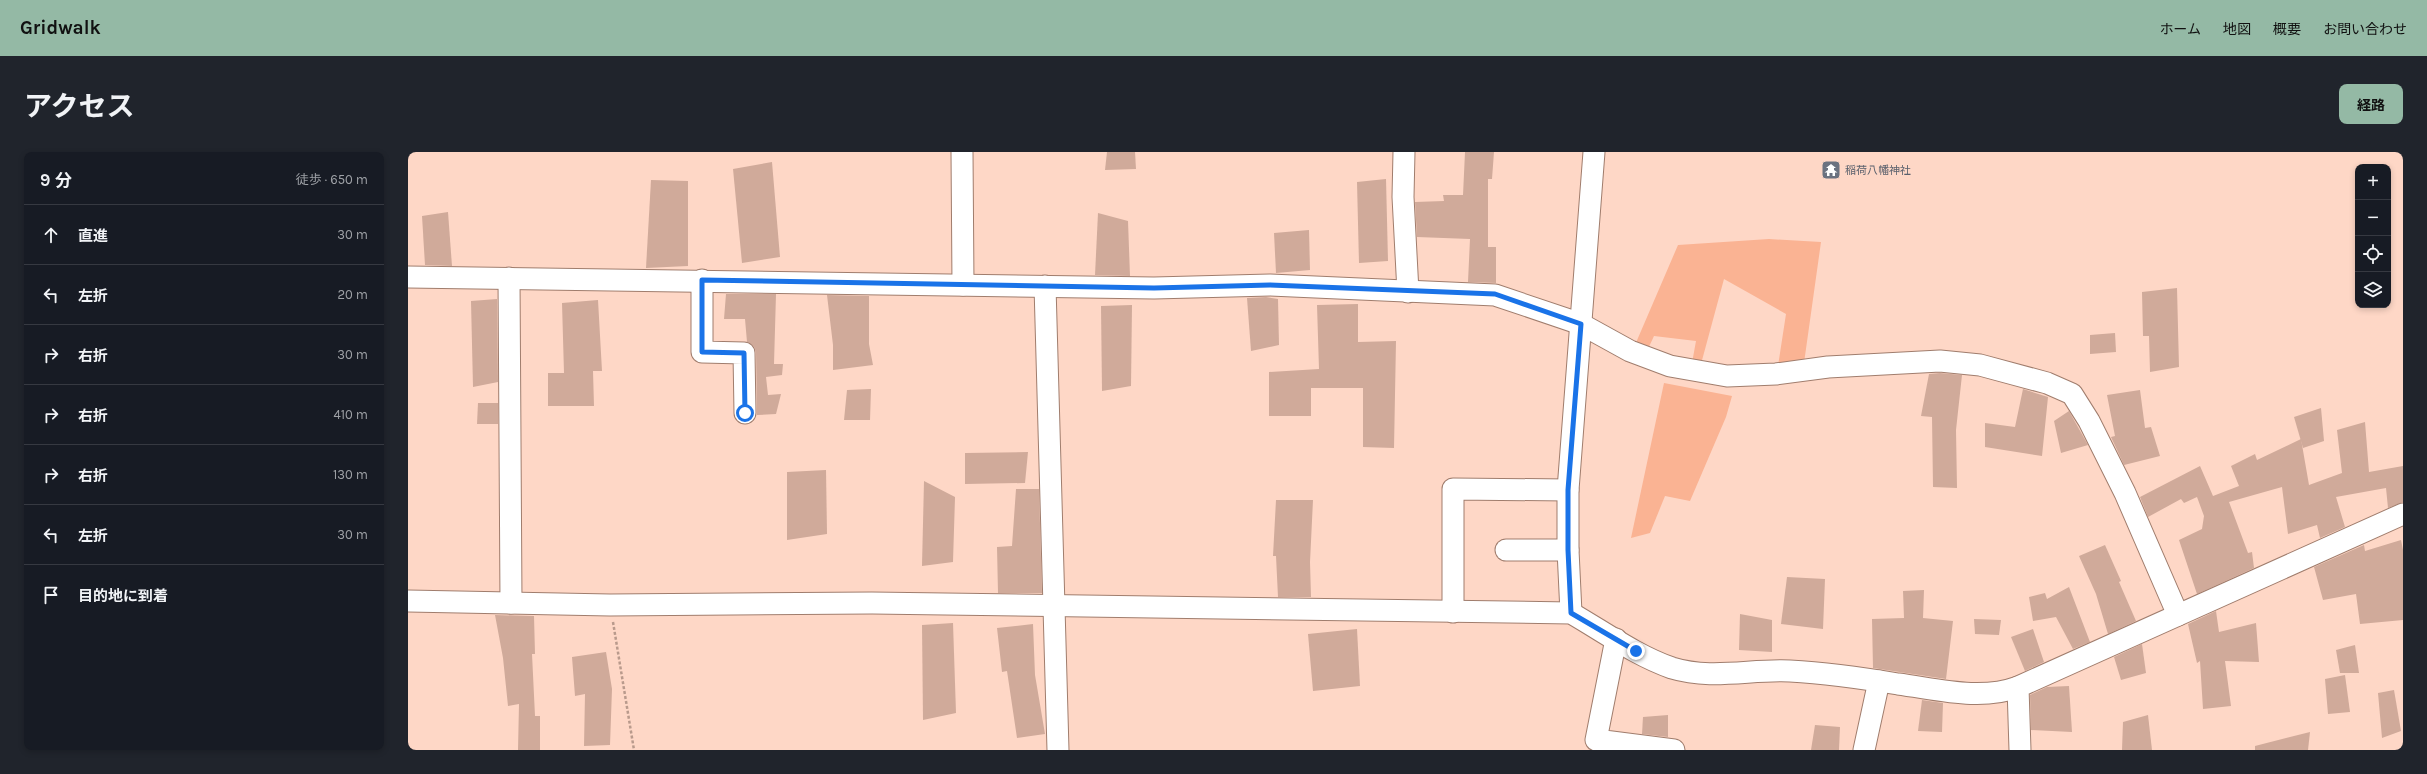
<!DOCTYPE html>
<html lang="ja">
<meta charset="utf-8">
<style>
:root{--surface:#171b24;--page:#20242c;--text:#f1f3f6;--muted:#9ea1a6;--line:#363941;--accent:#94b9a5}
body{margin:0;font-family:Karla,"Noto Sans JP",sans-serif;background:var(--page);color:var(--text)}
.controls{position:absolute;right:12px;top:12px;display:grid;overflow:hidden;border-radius:8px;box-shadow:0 2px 6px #0003}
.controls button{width:36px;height:36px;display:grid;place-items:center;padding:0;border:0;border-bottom:1px solid var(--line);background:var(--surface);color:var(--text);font:20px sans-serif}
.stop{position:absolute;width:12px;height:12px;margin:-9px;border:3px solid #1a73e8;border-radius:50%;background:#fff}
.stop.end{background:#1a73e8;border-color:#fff;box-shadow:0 1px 4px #0008}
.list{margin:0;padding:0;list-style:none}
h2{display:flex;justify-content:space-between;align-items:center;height:52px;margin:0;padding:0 16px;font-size:17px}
h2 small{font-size:13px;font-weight:400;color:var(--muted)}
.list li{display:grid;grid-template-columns:26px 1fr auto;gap:12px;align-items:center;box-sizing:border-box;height:60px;padding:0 16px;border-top:1px solid var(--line)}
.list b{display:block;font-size:15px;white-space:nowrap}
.list em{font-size:13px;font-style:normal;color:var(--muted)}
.icon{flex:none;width:22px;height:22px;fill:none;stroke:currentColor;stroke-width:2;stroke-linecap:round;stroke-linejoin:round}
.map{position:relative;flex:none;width:1995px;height:598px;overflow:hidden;border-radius:8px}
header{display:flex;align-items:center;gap:24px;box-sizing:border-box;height:56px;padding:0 20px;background:var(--accent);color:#111}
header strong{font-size:19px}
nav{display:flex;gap:22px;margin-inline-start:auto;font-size:14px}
.intro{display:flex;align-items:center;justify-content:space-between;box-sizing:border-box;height:96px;padding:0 24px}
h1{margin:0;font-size:28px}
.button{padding:10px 18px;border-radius:8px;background:var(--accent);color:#111;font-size:14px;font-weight:700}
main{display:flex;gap:24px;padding:0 24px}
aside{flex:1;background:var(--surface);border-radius:8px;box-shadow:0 2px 6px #0003}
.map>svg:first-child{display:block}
.green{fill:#fab393}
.building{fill:#d0aa9a}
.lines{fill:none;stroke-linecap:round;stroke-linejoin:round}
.minor-casing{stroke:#a07d6d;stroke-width:23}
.path{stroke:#b99a8c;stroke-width:2.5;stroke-dasharray:3 2;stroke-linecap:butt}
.minor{stroke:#fff;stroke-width:21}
.route{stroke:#1a73e8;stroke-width:5}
.labels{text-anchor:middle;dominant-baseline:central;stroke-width:4;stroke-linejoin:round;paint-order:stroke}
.worship-label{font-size:11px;fill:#5b616d;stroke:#fed7c6;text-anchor:start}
</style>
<header>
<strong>Gridwalk</strong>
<nav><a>ホーム</a><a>地図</a><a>概要</a><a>お問い合わせ</a></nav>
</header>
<div class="intro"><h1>アクセス</h1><a class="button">経路</a></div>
<main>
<aside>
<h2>9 分<small>徒歩 · 650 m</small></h2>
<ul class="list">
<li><svg class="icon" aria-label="ahead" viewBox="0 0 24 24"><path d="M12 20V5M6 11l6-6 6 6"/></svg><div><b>直進</b></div><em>30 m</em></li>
<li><svg class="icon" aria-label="left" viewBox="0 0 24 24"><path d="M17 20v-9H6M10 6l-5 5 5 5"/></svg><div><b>左折</b></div><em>20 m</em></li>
<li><svg class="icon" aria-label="right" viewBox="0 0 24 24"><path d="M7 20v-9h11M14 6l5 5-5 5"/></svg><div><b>右折</b></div><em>30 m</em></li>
<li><svg class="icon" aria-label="right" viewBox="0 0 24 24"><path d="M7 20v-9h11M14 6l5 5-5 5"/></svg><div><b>右折</b></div><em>410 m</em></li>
<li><svg class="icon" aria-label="right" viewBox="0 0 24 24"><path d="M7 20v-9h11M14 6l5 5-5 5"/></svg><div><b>右折</b></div><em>130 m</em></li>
<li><svg class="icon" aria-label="left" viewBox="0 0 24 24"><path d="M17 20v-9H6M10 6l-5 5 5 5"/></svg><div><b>左折</b></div><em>30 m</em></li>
<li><svg class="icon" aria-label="arrive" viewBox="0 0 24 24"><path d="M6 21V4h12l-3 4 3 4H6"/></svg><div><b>目的地に到着</b></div></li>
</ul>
</aside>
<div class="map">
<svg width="1995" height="598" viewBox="0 0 1995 598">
<rect width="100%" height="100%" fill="#fed7c6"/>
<g class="green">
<path d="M1361 87 1413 90 1396 211 1370 214 1378 162 1316 127 1293 212 1284 211 1288 189 1246 184 1239 199 1227 193 1270 93Z"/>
<path d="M1256 231 1324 244 1318 265 1282 349 1257 344 1242 381 1223 386Z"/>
</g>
<g class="building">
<path d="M699 0H727L728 17 697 18Z"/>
<path d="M1057 0H1086L1084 27H1080V95H1088V131L1060 130 1062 87 1009 85 1007 50 1036 49 1035 43H1055Z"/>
<path d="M364 10 372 105 334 111 325 17Z"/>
<path d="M978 27 980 109 951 111 949 30Z"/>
<path d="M243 28 280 29V114L238 116Z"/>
<path d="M40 60 44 114 17 113 14 64Z"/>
<path d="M690 61 720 69 722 124 687 123Z"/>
<path d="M901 78 902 118 868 121 866 81Z"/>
<path d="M1769 136 1771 215 1742 220 1741 184H1735L1734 140Z"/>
<path d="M318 142H368L366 212H375L374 223 358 225 360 243 373 242 368 262 349 263 348 200 346 195 339 190 337 167H316Z"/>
<path d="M419 143 461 144V192L465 213 425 218V193Z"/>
<path d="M858 145 870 147 871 193 843 199 839 146Z"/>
<path d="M89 147 90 230 65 235 63 149Z"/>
<path d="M190 148 194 219H185L186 254H140V221H156L154 151Z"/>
<path d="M950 152V190L988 189 986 296 955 295V236H903V264H861V220L911 217 909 153Z"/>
<path d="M724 153 723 234 694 239 693 154Z"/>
<path d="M1707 181 1708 200 1682 202V183Z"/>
<path d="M1532 221 1554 223 1548 278 1549 336 1525 335 1524 265 1513 264 1521 222Z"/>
<path d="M463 237 462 268H436L439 238Z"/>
<path d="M1615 237 1640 245 1634 304 1577 295V271L1607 275Z"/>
<path d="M1732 238 1737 276 1743 275 1752 304 1716 313 1703 285 1707 284 1699 243Z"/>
<path d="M70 251H90V272H69Z"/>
<path d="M1913 256 1916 289 1895 296 1886 265Z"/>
<path d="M1661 259 1680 293 1653 301 1646 269Z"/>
<path d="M1957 270 1961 320 1995 314V350L1980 356 1978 336 1928 345 1937 375 1912 386 1909 373 1880 382 1874 335 1821 350 1840 401 1844 400 1846 416 1789 442 1771 388 1794 377 1796 364 1789 345 1776 351 1773 347 1740 365 1732 345 1792 314 1805 344 1831 334 1823 314 1847 302 1849 308 1893 287 1901 333 1934 321 1929 278Z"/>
<path d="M620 300 617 331 557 332V301Z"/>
<path d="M418 318 419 382 379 388V320Z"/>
<path d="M516 329 547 345 545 410 514 414Z"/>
<path d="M608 337H631L634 441H590L589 395 604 394Z"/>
<path d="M868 348H905L902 410 903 445H870L868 404H865Z"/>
<path d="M1993 388 1995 398V468L1952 472 1948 442 1915 448 1906 415 1956 393 1957 399Z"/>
<path d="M1697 393 1713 429 1711 430 1728 469 1700 482 1688 442 1671 404Z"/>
<path d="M1379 425 1417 427 1415 477 1373 472Z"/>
<path d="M1661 435 1682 490 1665 497 1648 465 1625 469 1621 445 1637 441 1639 447Z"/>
<path d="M1516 438 1515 466 1545 469 1538 527 1465 516 1464 467 1496 466 1495 439Z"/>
<path d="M1808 459 1811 480 1848 471 1851 510 1817 509 1823 554 1795 557 1792 509 1789 511 1780 472Z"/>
<path d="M1332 462 1364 468V500L1331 498Z"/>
<path d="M87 463 126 464 127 502H124L127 564H132V598H110L111 552 100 554 95 506Z"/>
<path d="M1566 467 1593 468 1591 483 1567 482Z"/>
<path d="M545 471 548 561 515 568 514 473Z"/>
<path d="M625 472 627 523 637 582 609 586 599 519 594 520 589 476Z"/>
<path d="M949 477 952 534 905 539 900 482Z"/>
<path d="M1625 477 1636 510 1617 519 1603 485Z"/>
<path d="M1734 492 1738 521 1713 528 1706 505Z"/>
<path d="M1947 493 1951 521H1932L1928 498Z"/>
<path d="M198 500 204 537 202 593 176 594 177 542 167 544 164 505Z"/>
<path d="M1937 523 1942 560 1920 562 1917 527Z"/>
<path d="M1661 534 1664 580 1623 578 1622 543 1639 535Z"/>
<path d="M1986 538 1993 579 1974 586 1970 541Z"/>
<path d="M1514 548 1535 551 1534 580 1510 579Z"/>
<path d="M1260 563V585L1234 582 1235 565Z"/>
<path d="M1740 563 1744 598H1714L1715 570Z"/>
<path d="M1407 573 1432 575 1431 598H1403Z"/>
<path d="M1902 580 1900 598H1847V594Z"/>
</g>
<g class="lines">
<defs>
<g id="minor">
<path d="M554 0 555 133"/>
<path d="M996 0 995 45 1000 140"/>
<path d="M0 125 746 136 862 133 1087 143 1173 172 1222 199 1262 214 1319 224 1368 222 1420 215 1532 209 1572 213 1639 231 1664 242 1681 269 1717 341 1770 463"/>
<path d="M101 126 103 451"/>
<path d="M294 128V200L336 201 337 261"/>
<path d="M637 134 650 598"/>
<path d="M1098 398H1160"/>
<path d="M0 449 202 453 464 451 1163 461C1196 480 1229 504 1264 516 1303 528 1343 517 1382 519 1418 521 1454 526 1490 532 1529 537 1572 549 1610 535"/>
<path d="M1045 460V337L1160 338"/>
<path d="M1163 461 1160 398V338L1186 0"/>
<path d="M1208 487 1188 588 1266 598"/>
<path d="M1456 598 1471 529"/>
<path d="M1612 598 1610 535 1995 362"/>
</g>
</defs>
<use href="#minor" class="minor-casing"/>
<path class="path" d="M205 470 226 598"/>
<use href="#minor" class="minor"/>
</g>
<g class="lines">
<path class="route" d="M337 261 336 201 294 200V128L746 136 862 133 1087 142 1173 172 1160 338V398L1163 461 1228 499"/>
</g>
<defs>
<symbol id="temple-square" viewBox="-11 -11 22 22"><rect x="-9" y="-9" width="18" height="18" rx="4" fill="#6b7280" stroke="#fed7c6"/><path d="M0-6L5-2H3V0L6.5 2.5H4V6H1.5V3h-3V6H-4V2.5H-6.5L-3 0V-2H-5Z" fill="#fff"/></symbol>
</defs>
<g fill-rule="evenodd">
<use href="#temple-square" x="1412" y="7" width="22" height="22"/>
</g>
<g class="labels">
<g class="worship-label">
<text x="1437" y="18">稲荷八幡神社</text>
</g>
</g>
</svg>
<div class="controls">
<button>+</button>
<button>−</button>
<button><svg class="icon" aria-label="locate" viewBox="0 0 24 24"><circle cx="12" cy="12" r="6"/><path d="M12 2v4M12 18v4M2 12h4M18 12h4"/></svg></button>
<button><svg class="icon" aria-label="layers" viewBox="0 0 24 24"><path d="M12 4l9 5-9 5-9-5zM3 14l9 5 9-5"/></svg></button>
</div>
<div class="stop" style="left:337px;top:261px"></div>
<div class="stop end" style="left:1228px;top:499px"></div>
</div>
</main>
